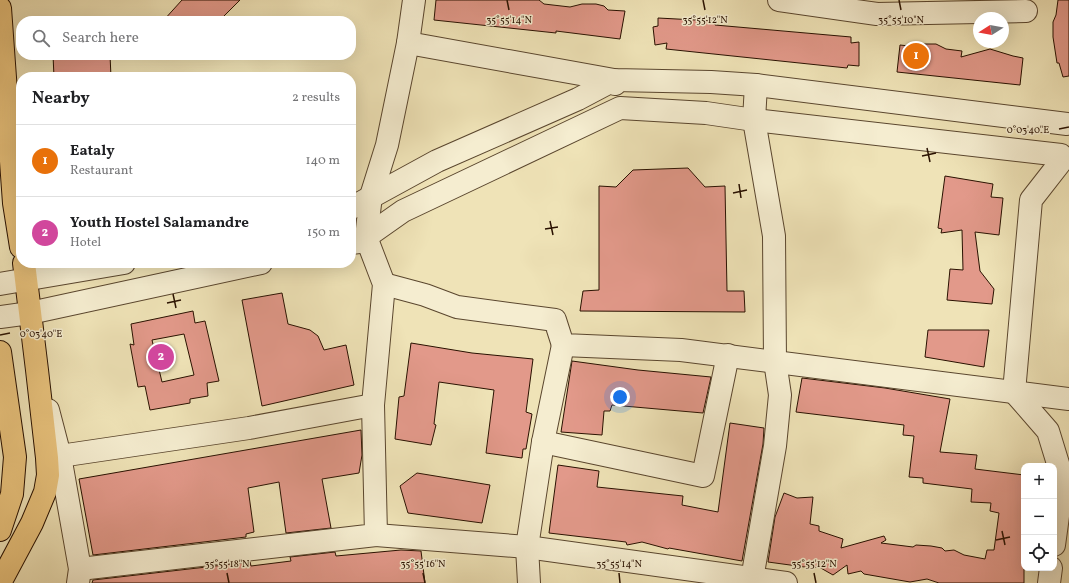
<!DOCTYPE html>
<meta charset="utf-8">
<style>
:root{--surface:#fff;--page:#f2f2f2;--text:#202124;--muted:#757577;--line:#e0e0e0;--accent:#d93025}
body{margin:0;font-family:Vollkorn,serif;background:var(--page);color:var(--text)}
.controls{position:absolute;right:12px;bottom:12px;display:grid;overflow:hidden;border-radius:8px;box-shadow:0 4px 16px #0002}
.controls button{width:36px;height:36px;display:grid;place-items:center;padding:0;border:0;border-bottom:1px solid var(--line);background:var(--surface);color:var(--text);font:20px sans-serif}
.compass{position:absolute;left:973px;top:12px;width:36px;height:36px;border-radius:50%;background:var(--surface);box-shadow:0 4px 16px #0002;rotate:259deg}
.you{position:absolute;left:620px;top:397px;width:14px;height:14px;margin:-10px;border:3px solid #fff;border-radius:50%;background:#1a73e8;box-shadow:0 0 0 6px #1a73e833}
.badge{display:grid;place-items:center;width:26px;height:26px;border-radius:50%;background:var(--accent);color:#fff;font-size:13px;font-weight:700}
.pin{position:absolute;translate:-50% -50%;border:2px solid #fff;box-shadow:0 1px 4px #0006}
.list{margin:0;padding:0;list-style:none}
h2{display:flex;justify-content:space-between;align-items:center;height:52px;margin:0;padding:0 16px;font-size:17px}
h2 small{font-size:13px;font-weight:400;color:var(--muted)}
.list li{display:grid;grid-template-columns:26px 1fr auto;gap:12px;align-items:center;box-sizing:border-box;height:72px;padding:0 16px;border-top:1px solid var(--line)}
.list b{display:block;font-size:15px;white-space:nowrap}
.list p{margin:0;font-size:13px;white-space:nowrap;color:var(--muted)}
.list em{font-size:13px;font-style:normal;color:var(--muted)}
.icon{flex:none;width:22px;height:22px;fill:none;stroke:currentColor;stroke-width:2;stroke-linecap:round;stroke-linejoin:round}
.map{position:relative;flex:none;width:1069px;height:583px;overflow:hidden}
.search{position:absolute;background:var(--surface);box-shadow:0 4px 16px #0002;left:16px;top:16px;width:340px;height:44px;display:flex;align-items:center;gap:10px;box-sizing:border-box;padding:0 14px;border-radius:16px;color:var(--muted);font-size:15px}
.panel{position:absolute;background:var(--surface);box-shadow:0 4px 16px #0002;left:16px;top:72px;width:340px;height:196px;border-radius:16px}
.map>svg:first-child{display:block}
.building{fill:#e2998a;stroke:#291100;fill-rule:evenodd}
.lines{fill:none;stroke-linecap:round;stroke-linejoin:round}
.minor-casing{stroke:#5a462e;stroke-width:24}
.major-casing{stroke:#291100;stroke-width:24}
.minor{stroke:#f5edd0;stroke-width:22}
.major{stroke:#e8c27c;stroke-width:22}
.ticks{fill:none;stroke:#291100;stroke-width:1.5}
.ticks-label{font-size:10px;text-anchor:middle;fill:#291100;stroke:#f5edd0;stroke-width:3;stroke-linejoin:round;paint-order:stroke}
</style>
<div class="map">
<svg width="1069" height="583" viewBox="0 0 1069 583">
<rect width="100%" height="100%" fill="#efe3b7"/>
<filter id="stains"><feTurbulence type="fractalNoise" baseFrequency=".005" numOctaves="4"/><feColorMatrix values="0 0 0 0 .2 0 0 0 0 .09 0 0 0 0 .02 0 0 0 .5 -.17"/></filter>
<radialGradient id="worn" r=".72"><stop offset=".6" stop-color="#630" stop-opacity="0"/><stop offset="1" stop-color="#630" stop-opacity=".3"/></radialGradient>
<g class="building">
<path d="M182 0H240L219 21H163Z"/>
<path d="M436 0H539L544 4 570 7 582 4H596L604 6 608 10 625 11 620 39 556 31V33L434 20Z"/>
<path d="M1058 0H1069V76L1063 77 1059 63H1057L1053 37V22L1056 15Z"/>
<path d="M658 18 715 21V25L851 37V43L859 42V66L848 65 847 68 666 49 667 43 655 45 653 27 658 26Z"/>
<path d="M912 44H936L946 49 962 51 961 57 990 49 1013 56 1023 58 1020 85 897 72 900 45 909 46Z"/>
<path d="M53 55H110L111 77H54Z"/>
<path d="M688 168 705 187 725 186 727 291H744L745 312 580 311 583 291 599 290V186L616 187 633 170Z"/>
<path d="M945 176 993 184 991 197 1003 198 999 235 975 232 980 271 994 289 992 304 947 300 950 269 963 270 962 230 941 233 942 229 938 228Z"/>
<path d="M282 293 288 324 310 330 318 336 324 350 346 345 354 385 262 406 242 300Z"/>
<path d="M193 311 195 323 205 321 219 381 207 383 208 396 190 399V403L150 410 145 386 138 387 130 344 134 345 131 324ZM184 334 194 375 162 382 152 340Z"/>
<path d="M928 330H989L984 367 925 357Z"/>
<path d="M411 343 472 353 533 359 526 412 532 414 526 449H523L522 458 486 453 494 390 439 382 434 424 436 425 431 445 395 439 399 397 404 396Z"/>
<path d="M572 361 638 370 711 377 703 413 612 405 610 411H604L602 435 561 432Z"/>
<path d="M802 378 885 388 950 399 940 452 977 455 975 469 1024 475V583H939L927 579 910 582 864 574 861 571 848 574 847 565 833 575 819 567 812 568 768 562 775 517 784 493 797 498 813 497 810 524 819 526V531L843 539 841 548 884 536 886 540 881 543 913 547 916 545 931 546 942 548 945 551 954 550 964 555 985 559 987 550H994L999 513 990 511 991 503 971 502 972 489 923 483V478L909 477 914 436 903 435 904 425 796 412Z"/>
<path d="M730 423 764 428 763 444 742 561 669 548 668 549 642 542 627 545 626 542 549 533 558 465 599 471 597 487 683 496 682 505 718 512Z"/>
<path d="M361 430 362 455 359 473 322 479 331 528 286 533 279 482 248 488 254 532 246 534V537L93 555 79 479Z"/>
<path d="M417 473 490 485 482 523 408 513 400 486Z"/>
<path d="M401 550 421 551 425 583H92L93 580 250 562 251 566 291 561 290 557 335 552 336 556Z"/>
</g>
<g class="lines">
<defs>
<g id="minor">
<path d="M779 0 877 14 1026 11"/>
<path d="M408 43 614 80 711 82 756 85 1067 124"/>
<path d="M351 208 437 161 578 99 614 80 615 84"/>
<path d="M351 243 359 242 403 211 620 108 706 113 754 120 1061 155"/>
<path d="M0 284 124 263"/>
<path d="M384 284 425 295 457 307 555 320 563 345 681 350 1069 399"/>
<path d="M0 317 30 313 261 263"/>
<path d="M48 410 60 456 80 569 78 583"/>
<path d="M543 442 703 476 728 355"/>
<path d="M60 456 249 428 373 405"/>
<path d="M376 535 527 547 786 583"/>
<path d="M1054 545 1063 480 1048 431 1014 392 1031 200 1063 159"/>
<path d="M80 569 376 535 373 405 384 284 366 237 371 196 387 145 408 43 414 0"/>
<path d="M529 583 527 547 543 442 563 345"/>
<path d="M719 583 752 579 775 446 780 395 775 361 774 236 754 120 756 85"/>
<path d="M1049 583 1051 568"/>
</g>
<g id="major">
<path d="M0 8 14 203 21 247"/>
<path d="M0 352 15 457 12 494 0 530"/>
<path d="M0 583 32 523 45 492 48 475 47 458 37 370 24 263"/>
</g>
</defs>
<use href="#minor" class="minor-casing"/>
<use href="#major" class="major-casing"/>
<use href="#minor" class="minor"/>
<use href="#major" class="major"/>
</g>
<path class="ticks" d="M507 0 509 10M703 0 705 10M899 0 901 10M1059 129 1069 127M927 148 930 162M922 156 936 153M739 184 741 198M733 193 747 190M550 221 553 235M545 229 558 227M173 294 176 308M167 303 181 300M0 335 10 333M1002 531 1005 545M996 540 1010 537M227 573 229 583M423 573 425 583M619 573 620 583M814 573 816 583"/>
<g class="ticks-label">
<text x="509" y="23">35°55'14"N</text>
<text x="705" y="23">35°55'12"N</text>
<text x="901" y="23">35°55'10"N</text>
<text x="1028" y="133">0°03'40"E</text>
<text x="41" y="337">0°03'40"E</text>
<text x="227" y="567">35°55'18"N</text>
<text x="423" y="567">35°55'16"N</text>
<text x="619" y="567">35°55'14"N</text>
<text x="814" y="567">35°55'12"N</text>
</g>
<rect width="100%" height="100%" filter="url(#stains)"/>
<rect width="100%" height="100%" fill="url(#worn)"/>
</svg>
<div class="controls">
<button>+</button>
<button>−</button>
<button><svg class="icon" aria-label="locate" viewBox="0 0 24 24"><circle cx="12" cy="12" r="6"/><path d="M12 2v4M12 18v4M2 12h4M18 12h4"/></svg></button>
</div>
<svg class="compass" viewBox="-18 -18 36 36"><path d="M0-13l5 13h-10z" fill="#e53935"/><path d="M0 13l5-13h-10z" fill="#757577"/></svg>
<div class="you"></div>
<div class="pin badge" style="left:916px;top:56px;background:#e8710a">1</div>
<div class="pin badge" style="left:161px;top:357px;background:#d1479c">2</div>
<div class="search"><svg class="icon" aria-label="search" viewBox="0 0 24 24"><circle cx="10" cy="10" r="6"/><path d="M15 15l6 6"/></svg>Search here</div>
<section class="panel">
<h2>Nearby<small>2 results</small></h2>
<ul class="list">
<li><span class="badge" style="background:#e8710a">1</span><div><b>Eataly</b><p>Restaurant</p></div><em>140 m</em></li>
<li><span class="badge" style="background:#d1479c">2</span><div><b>Youth Hostel Salamandre</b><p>Hotel</p></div><em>150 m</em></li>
</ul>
</section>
</div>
